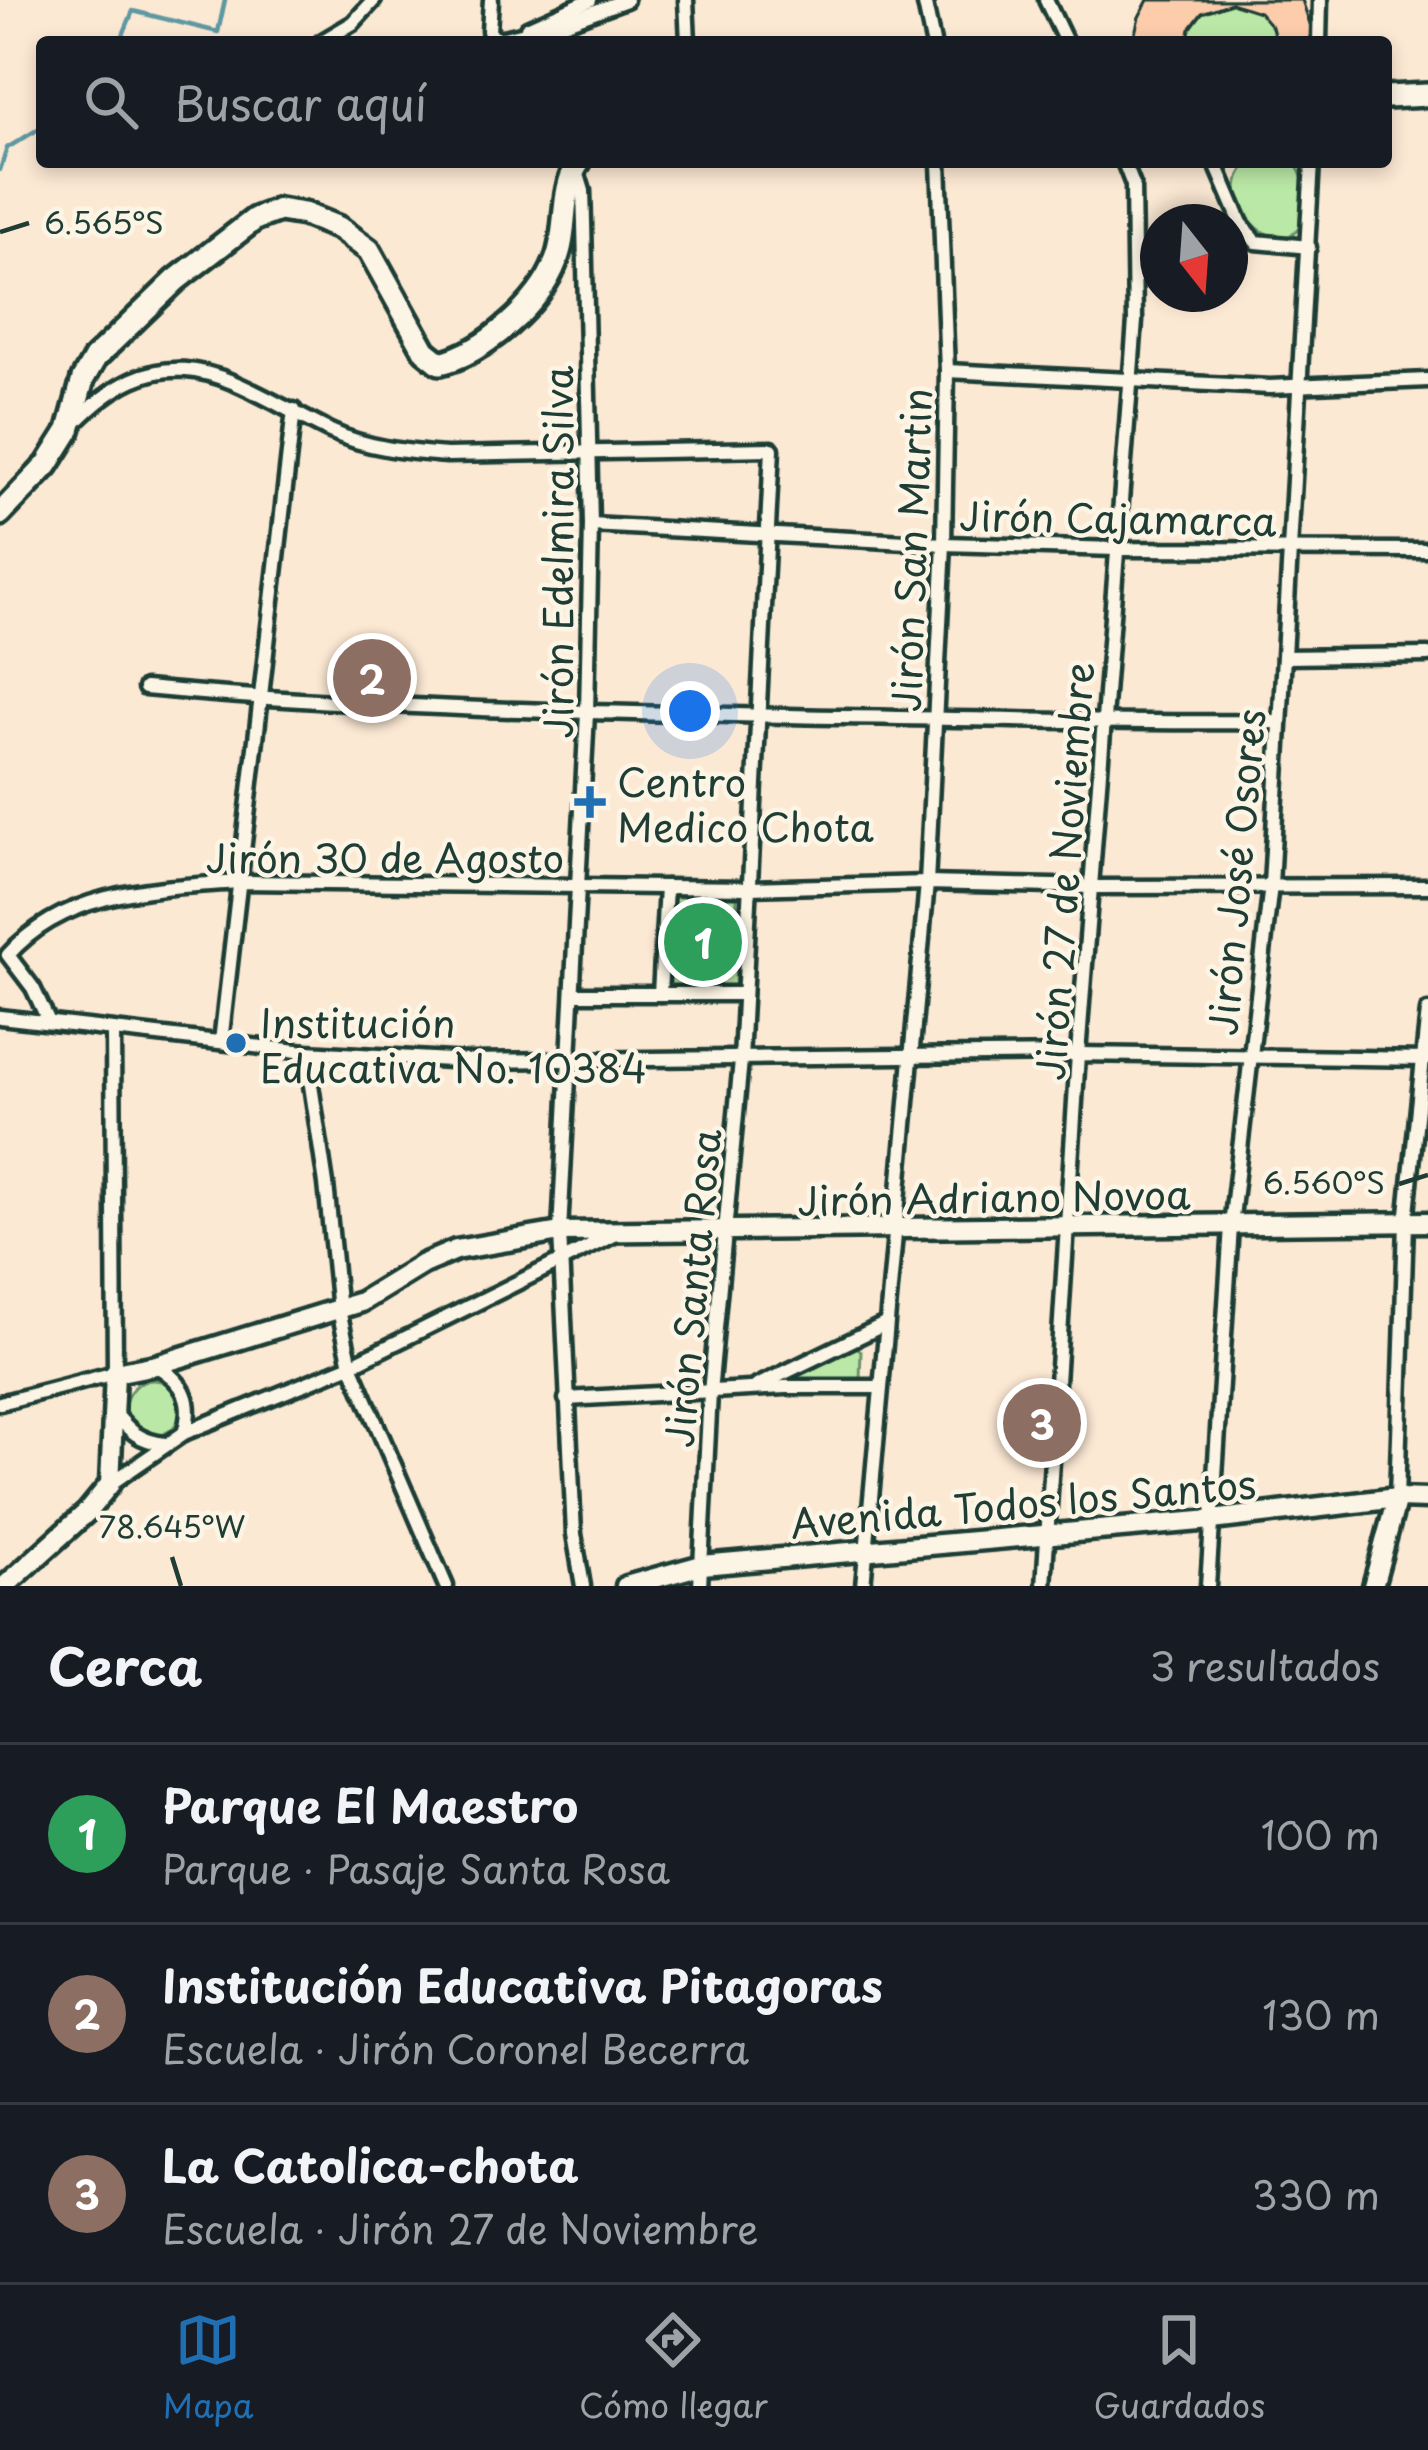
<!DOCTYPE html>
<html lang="es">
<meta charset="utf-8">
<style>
:root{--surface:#171b24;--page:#242831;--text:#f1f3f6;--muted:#9ea1a6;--line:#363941;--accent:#1f6fb2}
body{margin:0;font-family:"Playpen Sans",sans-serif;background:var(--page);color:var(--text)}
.compass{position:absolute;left:1140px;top:204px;width:108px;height:108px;border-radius:50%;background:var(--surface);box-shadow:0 6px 18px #0003;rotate:163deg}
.you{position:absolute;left:690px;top:711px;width:42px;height:42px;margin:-30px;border:9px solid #fff;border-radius:50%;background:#1a73e8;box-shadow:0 0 0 18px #1a73e833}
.badge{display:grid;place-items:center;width:78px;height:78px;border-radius:50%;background:var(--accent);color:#fff;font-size:39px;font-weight:700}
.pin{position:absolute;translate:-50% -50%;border:6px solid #fff;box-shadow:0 3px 12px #0006}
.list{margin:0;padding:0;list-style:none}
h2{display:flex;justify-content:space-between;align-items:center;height:156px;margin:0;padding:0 48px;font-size:51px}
h2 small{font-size:39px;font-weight:400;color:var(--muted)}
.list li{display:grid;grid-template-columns:78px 1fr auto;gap:36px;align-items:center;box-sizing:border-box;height:180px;padding:0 48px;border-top:3px solid var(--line)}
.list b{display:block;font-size:45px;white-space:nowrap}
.list p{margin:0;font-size:39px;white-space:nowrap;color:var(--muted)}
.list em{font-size:39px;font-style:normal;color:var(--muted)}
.icon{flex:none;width:66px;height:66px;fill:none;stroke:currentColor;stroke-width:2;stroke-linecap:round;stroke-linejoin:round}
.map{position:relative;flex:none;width:1428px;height:1586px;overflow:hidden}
.search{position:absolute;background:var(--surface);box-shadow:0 6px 18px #0003;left:36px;right:36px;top:36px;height:132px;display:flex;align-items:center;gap:30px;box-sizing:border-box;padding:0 42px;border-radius:12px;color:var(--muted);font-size:45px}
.sheet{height:696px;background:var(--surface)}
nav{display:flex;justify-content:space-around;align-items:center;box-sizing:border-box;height:168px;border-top:3px solid var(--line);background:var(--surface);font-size:33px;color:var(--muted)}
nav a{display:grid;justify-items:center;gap:6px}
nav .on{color:var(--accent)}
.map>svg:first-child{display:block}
.green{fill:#bae8a6;stroke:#6c926d;stroke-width:3}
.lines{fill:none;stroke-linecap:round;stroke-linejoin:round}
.stream{stroke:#5f98a2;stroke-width:4.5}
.building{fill:#fcccab;stroke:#1f3d34;stroke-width:3}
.street-casing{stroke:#1f3d34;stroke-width:21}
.secondary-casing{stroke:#1f3d34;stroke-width:27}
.primary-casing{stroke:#1f3d34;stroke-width:30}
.street{stroke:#fcf5e5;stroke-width:12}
.secondary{stroke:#fcf5e5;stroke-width:18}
.primary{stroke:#fcf5e5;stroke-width:21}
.ticks{fill:none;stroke:#1f3d34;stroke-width:4.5}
.poi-dot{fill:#1f6fb2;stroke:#fcf5e5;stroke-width:4.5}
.labels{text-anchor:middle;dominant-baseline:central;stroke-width:9;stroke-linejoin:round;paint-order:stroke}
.street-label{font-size:39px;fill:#1f3d34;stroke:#fcf5e5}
.poi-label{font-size:39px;fill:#1f3d34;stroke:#fcf5e5;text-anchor:start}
.ticks-label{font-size:30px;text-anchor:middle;fill:#1f3d34;stroke:#fcf5e5;stroke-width:9;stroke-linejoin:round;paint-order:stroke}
</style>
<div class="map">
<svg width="1428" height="1586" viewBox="0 0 1428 1586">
<rect width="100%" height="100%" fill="#fce9d4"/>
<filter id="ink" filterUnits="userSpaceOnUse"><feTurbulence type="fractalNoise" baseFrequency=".00833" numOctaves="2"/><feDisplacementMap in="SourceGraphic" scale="24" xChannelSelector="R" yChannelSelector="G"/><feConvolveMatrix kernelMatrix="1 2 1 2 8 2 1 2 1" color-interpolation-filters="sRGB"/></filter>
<g filter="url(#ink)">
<g class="green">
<path d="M1148 0H1302L1316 42H1133L1139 17Z"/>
<path d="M1249 162H1294C1305 177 1306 189 1305 207 1300 277 1204 209 1249 162Z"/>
<path d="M670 897H737L735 987H670Z"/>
<path d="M856 1346 861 1351 860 1379 795 1382V1372Z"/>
<circle cx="153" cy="1408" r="28"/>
</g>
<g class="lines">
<g class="stream">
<path d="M120 42 133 11 218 32 225 0"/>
<path d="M0 170 7 148 42 127"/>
</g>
</g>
<path class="building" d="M1148 0H1302L1316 42H1276L1272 27 1259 12 1231 3 1202 13 1190 29 1187 42H1133L1139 17Z"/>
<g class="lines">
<defs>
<g id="street">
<path d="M491 0 489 31 494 38H504"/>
<path d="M686 0 688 42"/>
<path d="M924 0 933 42"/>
<path d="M1046 0 1066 42"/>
<path d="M527 28 590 0"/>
<path d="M504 38 558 25 626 0"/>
<path d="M321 42 353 23 374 0"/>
<path d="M1319 42 1320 0"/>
<path d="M1215 162 1241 223 1256 242 1309 247"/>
<path d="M576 168 583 191 584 222 591 525 587 713 560 1232 574 1534 583 1586"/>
<path d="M947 371 1270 387 1428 380"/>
<path d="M75 423C171 325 231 383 330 431 366 448 407 452 447 455L772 449 741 1060 710 1393 700 1586"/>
<path d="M591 525 944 544 1117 549 1428 550"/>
<path d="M1284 657 1428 655"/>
<path d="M145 688C377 710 610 713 843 717 989 719 1133 724 1279 722"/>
<path d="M574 994H744"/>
<path d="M660 994 666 887"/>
<path d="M0 1017 306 1052 468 1061 1078 1054 1428 1059"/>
<path d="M48 1020 33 988 8 955C66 889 158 888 239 882L749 888 927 883 1093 887 1428 886"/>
<path d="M221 1042 294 410"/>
<path d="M306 1052 326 1184 339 1310 351 1365 446 1586"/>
<path d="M157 1366C185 1383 194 1402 184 1433"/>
<path d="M757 1386 885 1324"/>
<path d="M566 1399 785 1387H879"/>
<path d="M0 1403 115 1373 113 1030"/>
<path d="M115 1413C130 1432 140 1441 165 1444"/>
<path d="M110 1484 184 1433 351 1365 618 1233"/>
<path d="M1397 1498 1406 1223 1428 1011"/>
<path d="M863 1586 927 883 944 544 947 371 939 162"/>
<path d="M1044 1586 1078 1054 1135 321 1133 185 1124 162"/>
<path d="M1208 1586 1231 1226 1271 885 1312 162"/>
</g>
<g id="secondary">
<path d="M5 1586 87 1512 110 1484 115 1373 156 1365 361 1302 423 1264 456 1250 560 1232 1428 1222"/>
<path d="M626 1586 702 1565 1212 1520 1397 1498 1428 1499"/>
<path d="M1373 1586 1397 1498"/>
</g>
<g id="primary">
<path d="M1386 97 1428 95"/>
<path d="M0 514 47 465 69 430 83 379 95 358 176 280 255 219 279 210 304 214 339 228 369 250 425 351 440 363C484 353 540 304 556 261 569 229 559 191 579 162"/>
</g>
</defs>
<use href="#street" class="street-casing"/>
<use href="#secondary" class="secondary-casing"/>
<use href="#primary" class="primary-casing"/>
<use href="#street" class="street"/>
<use href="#secondary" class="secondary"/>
<use href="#primary" class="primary"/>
</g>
</g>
<path class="ticks" d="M0 232 29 223M1399 1184 1428 1175M172 1557 181 1586"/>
<g class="poi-dot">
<path d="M584 784h12v12h12v12h-12v12h-12v-12h-12v-12h12z"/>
<circle cx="236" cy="1043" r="12"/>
</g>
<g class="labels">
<g class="street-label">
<text transform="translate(1118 517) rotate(1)">Jirón Cajamarca</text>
<text transform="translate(910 550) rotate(-88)">Jirón San Martin</text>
<text transform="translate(556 552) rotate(-90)">Jirón Edelmira Silva</text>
<text x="385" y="856">Jirón 30 de Agosto</text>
<text transform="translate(1063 871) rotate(-86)">Jirón 27 de Noviembre</text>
<text transform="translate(1235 872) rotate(-85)">Jirón José Osores</text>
<text transform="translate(994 1196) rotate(-1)">Jirón Adriano Novoa</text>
<text transform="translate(691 1288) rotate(-85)">Jirón Santa Rosa</text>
<text transform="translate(1023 1502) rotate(-5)">Avenida Todos los Santos</text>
</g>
<g class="poi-label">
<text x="617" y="780">Centro<tspan x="617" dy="45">Medico Chota</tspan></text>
<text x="260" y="1021">Institución<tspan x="260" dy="45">Educativa No. 10384</tspan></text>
</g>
</g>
<g class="ticks-label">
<text x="104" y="234">6.565°S</text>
<text x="1324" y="1194">6.560°S</text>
<text x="172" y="1538">78.645°W</text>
</g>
</svg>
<svg class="compass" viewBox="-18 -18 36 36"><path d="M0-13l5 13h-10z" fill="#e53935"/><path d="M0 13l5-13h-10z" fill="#9ea1a6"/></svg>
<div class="you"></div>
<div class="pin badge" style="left:703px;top:942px;background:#2e9e5b">1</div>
<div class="pin badge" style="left:372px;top:678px;background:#8d6e63">2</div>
<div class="pin badge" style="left:1042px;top:1423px;background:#8d6e63">3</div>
<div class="search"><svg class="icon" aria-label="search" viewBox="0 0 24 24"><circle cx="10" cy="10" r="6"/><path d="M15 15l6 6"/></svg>Buscar aquí</div>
</div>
<section class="sheet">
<h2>Cerca<small>3 resultados</small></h2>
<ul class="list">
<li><span class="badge" style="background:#2e9e5b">1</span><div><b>Parque El Maestro</b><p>Parque · Pasaje Santa Rosa</p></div><em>100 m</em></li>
<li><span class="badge" style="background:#8d6e63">2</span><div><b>Institución Educativa Pitagoras</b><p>Escuela · Jirón Coronel Becerra</p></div><em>130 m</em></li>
<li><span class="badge" style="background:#8d6e63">3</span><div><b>La Catolica-chota</b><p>Escuela · Jirón 27 de Noviembre</p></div><em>330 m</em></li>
</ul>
</section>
<nav>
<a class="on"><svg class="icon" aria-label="map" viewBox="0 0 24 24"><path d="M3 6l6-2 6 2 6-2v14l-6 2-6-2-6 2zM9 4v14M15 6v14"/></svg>Mapa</a>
<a><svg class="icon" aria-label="directions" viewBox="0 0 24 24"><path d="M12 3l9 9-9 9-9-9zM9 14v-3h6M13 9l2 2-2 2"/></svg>Cómo llegar</a>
<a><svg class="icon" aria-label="saved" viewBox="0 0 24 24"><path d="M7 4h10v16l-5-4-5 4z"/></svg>Guardados</a>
</nav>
